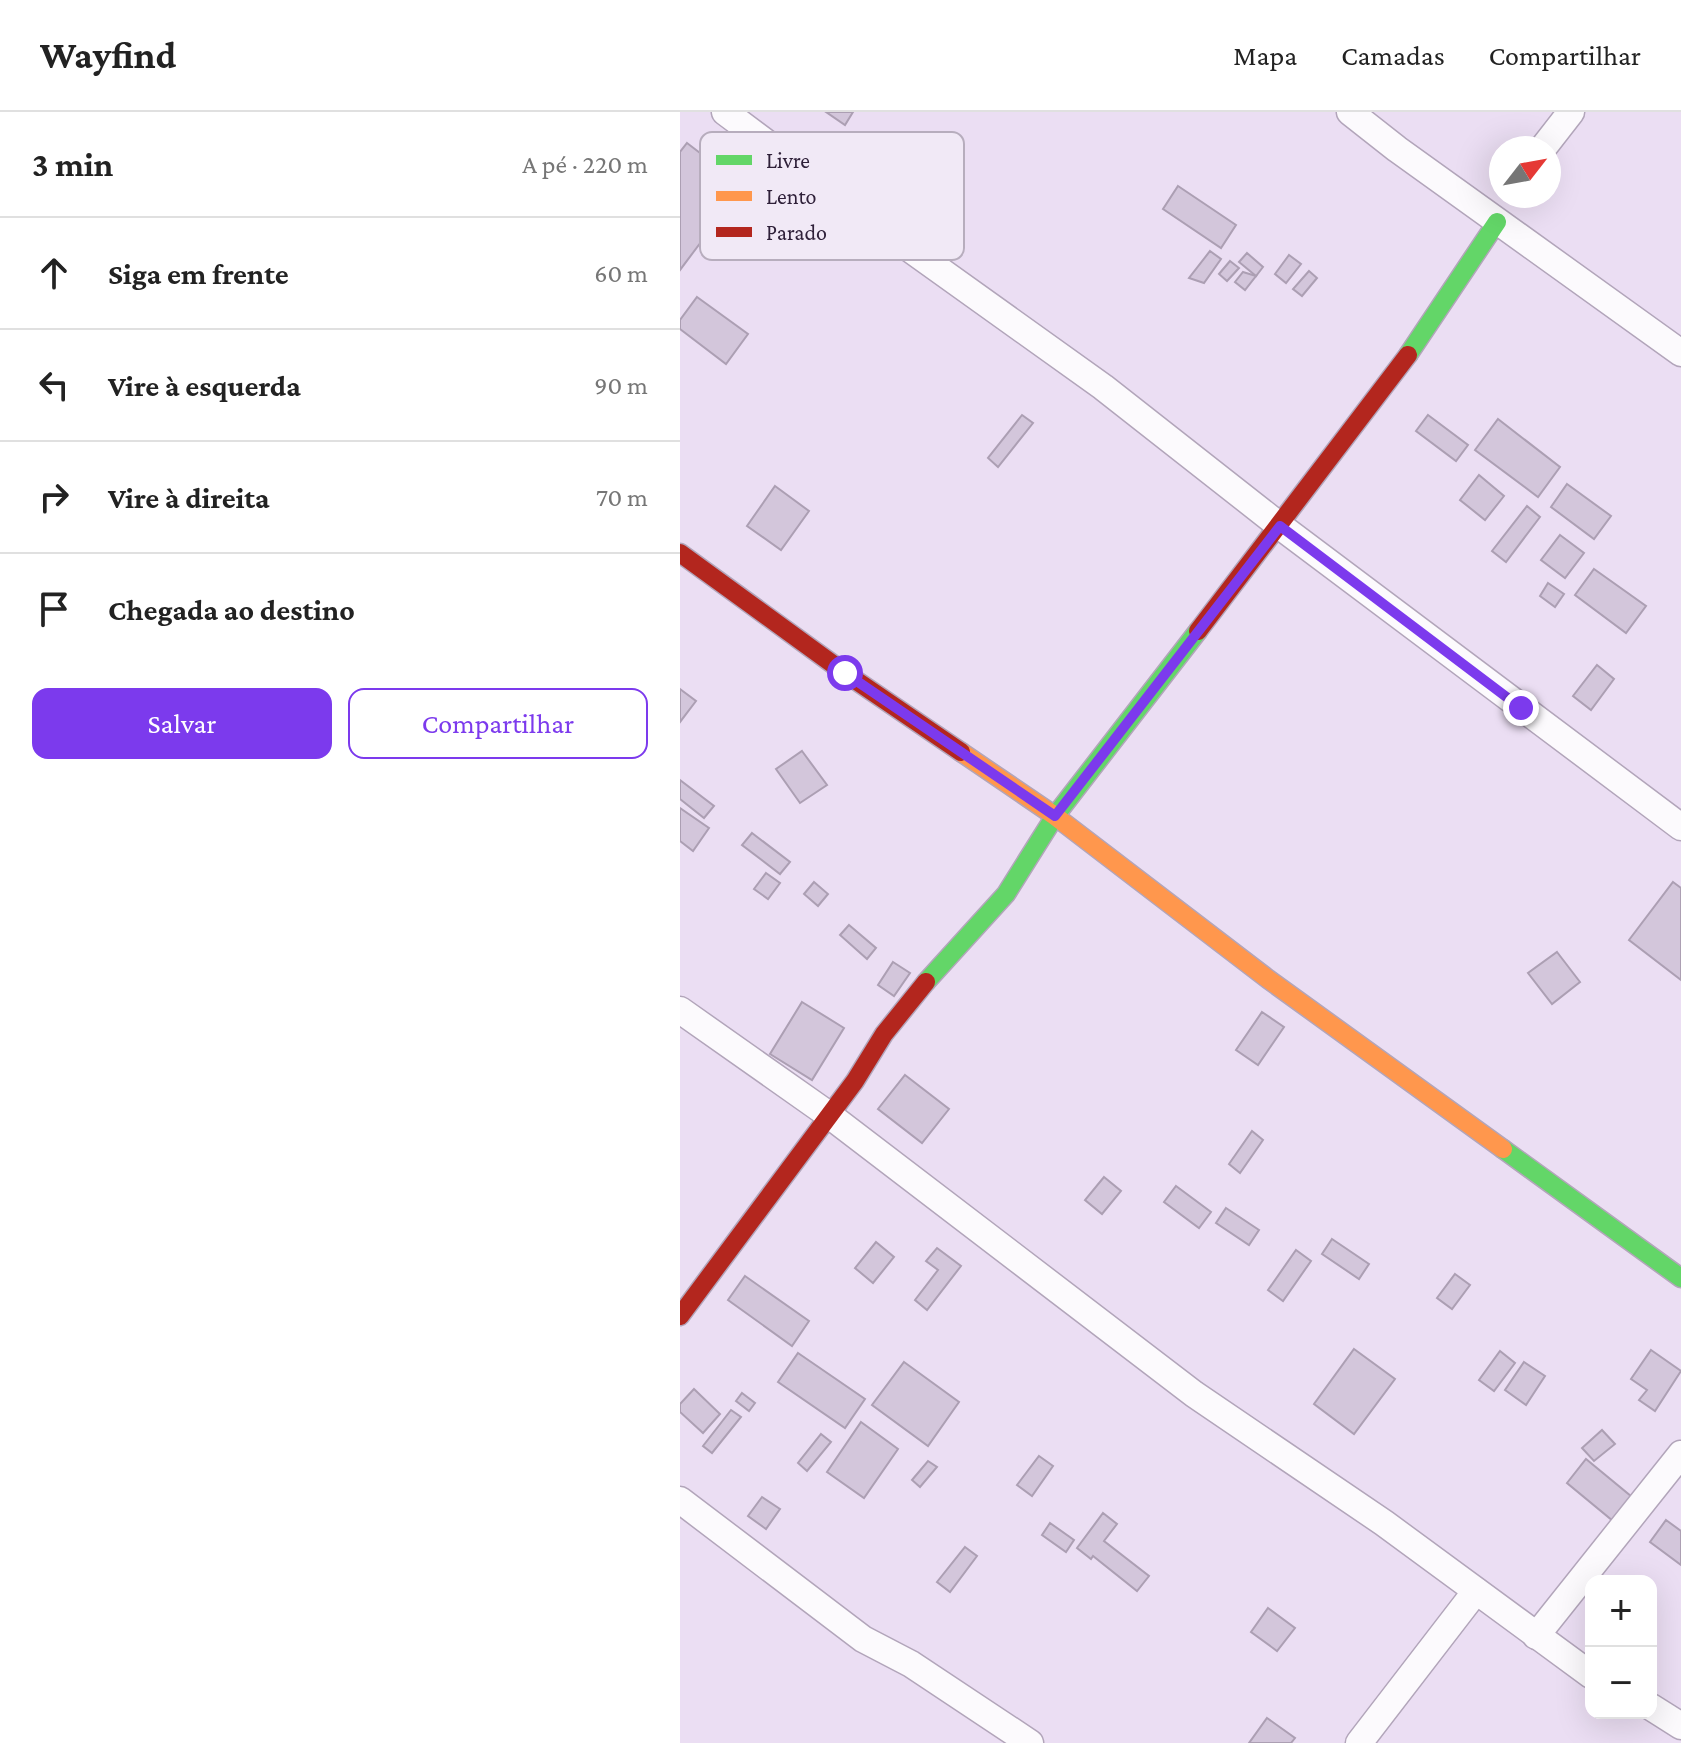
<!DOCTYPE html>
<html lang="pt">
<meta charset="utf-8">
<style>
:root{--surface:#fff;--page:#f2f2f2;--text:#222;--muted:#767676;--line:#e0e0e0;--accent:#7c3aed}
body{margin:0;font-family:"Crimson Pro",serif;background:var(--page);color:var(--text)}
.controls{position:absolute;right:24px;bottom:24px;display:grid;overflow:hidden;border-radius:16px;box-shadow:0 8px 32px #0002}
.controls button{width:72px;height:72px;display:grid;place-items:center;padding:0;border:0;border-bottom:2px solid var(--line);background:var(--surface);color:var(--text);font:40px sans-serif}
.compass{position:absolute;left:809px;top:24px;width:72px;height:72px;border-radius:50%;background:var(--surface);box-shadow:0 8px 32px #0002;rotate:59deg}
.stop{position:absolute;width:24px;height:24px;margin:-18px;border:6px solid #7c3aed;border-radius:50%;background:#fff}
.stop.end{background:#7c3aed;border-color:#fff;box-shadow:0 2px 8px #0008}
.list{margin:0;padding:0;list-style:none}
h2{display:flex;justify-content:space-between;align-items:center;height:104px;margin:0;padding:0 32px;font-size:34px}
h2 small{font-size:26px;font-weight:400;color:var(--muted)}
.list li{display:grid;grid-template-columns:52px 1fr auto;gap:24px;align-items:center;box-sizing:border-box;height:112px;padding:0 32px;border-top:2px solid var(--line)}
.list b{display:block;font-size:30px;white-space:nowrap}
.list em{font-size:26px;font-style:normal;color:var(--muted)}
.actions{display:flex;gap:16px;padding:24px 32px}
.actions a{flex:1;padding:18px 0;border:2px solid var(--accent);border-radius:16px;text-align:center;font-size:28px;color:var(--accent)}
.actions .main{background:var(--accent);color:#fff}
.icon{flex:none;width:44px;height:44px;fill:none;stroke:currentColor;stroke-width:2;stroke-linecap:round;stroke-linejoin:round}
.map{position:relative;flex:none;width:1001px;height:1631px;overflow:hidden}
header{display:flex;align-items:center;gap:48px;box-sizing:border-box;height:112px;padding:0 40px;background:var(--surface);border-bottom:2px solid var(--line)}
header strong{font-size:38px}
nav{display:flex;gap:44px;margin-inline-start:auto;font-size:28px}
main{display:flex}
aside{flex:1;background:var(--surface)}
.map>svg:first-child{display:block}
.building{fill:#d3c6db;stroke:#ac9fb3;stroke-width:2}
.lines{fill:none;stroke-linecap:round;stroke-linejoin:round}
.street-casing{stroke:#b2a5ba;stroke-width:29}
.fast-casing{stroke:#b2a5ba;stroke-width:21}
.slow-casing{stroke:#b2a5ba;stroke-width:21}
.jam-casing{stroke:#b2a5ba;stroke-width:21}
.street{stroke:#fcfafd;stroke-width:26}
.fast{stroke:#63d668;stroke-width:18}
.slow{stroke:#ff974d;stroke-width:18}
.jam{stroke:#b3261e;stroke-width:18}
.route{stroke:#7c3aed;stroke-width:10}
.key{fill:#f1e9f6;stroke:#b7adbd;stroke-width:2}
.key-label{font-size:22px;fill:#2f2039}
</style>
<header>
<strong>Wayfind</strong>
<nav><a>Mapa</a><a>Camadas</a><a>Compartilhar</a></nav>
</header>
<main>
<aside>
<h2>3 min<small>A pé · 220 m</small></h2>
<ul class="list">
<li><svg class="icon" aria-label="ahead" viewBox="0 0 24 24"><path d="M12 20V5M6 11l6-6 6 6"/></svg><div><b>Siga em frente</b></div><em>60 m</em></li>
<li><svg class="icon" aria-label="left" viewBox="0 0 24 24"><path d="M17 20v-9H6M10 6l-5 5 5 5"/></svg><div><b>Vire à esquerda</b></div><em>90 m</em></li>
<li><svg class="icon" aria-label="right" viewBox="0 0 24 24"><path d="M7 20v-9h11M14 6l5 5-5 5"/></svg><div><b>Vire à direita</b></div><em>70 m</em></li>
<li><svg class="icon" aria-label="arrive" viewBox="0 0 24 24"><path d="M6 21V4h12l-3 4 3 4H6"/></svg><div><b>Chegada ao destino</b></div></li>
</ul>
<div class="actions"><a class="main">Salvar</a><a>Compartilhar</a></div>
</aside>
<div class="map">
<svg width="1001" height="1631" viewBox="0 0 1001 1631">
<rect width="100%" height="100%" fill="#ebdef3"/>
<g class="building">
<path d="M146 0H173L165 13Z"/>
<path d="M7 31 63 74 0 158V40Z"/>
<path d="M498 74 556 113 541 136 483 97Z"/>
<path d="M530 139 541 147 524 171 509 166Z"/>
<path d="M567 141 583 155 576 164 559 150Z"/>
<path d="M609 143 621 152 606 171 595 162Z"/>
<path d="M550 149 559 156 547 169 539 162Z"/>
<path d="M629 159 637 166 622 184 613 177Z"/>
<path d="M563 160 576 164 565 178 555 170Z"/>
<path d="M17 185 68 222 46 252 0 217V208Z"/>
<path d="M342 303 353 311 318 355 308 346Z"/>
<path d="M748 303 788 333 776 349 736 319Z"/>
<path d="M818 307 880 355 858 385 795 338Z"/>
<path d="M799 363 824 384 805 408 780 388Z"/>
<path d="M887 372 931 404 914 427 871 395Z"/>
<path d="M95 374 129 399 101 438 67 414Z"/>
<path d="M847 394 860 405 826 450 812 439Z"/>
<path d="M880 423 904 441 885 466 861 448Z"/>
<path d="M914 457 966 494 946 521 895 483Z"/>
<path d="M868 471 884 482 875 495 860 484Z"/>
<path d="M917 553 934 567 911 598 893 584Z"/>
<path d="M0 577 16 589 0 610Z"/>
<path d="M122 639 147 673 120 691 96 657Z"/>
<path d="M0 668 34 694 24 706 0 687Z"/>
<path d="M0 696 29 716 13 739 0 729Z"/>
<path d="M72 721 110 750 100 762 62 733Z"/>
<path d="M86 761 100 771 88 787 74 777Z"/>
<path d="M134 770 148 782 138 794 124 782Z"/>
<path d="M993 770 1001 776V868L949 828Z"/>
<path d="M169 813 196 836 187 847 160 823Z"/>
<path d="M877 840 900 870 872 892 848 861Z"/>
<path d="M213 850 230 861 214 884 198 873Z"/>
<path d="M122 890 164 916 132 968 90 942Z"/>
<path d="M582 900 604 915 578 953 556 938Z"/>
<path d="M225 963 269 997 242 1031 198 997Z"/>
<path d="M572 1019 583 1028 560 1061 549 1052Z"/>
<path d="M424 1065 441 1079 422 1102 405 1088Z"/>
<path d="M496 1074 531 1100 519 1116 484 1090Z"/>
<path d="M546 1096 579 1118 569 1133 536 1111Z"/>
<path d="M652 1127 689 1152 679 1167 642 1142Z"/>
<path d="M196 1130 214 1145 193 1171 175 1156Z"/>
<path d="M257 1136 281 1154 247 1198 235 1188 258 1158 246 1149Z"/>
<path d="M616 1138 631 1149 603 1189 588 1178Z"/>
<path d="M775 1162 790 1173 772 1197 757 1186Z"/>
<path d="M65 1164 129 1209 112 1234 48 1188Z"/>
<path d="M674 1237 715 1267 674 1322 634 1292Z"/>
<path d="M971 1238 1001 1259 975 1299 959 1288 967 1278 951 1267Z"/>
<path d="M820 1239 835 1251 814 1279 799 1268Z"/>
<path d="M118 1241 185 1287 165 1316 98 1270Z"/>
<path d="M224 1250 279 1290 248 1334 192 1293Z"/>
<path d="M844 1250 865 1264 846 1293 825 1278Z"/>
<path d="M14 1277 40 1302 23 1321 0 1300V1292Z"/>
<path d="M62 1281 75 1291 69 1299 56 1289Z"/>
<path d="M51 1298 61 1305 32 1341 23 1334Z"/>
<path d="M181 1310 218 1337 184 1386 147 1360Z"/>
<path d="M922 1318 935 1332 914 1349 902 1336Z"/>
<path d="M141 1322 151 1330 127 1359 118 1351Z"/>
<path d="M359 1344 373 1354 352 1384 337 1373Z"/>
<path d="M906 1347 952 1385 933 1409 887 1371Z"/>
<path d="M248 1349 257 1355 240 1375 232 1368Z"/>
<path d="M82 1385 100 1397 86 1417 68 1404Z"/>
<path d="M423 1401 437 1412 424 1429 469 1464 457 1479 413 1444 411 1447 397 1436Z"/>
<path d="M986 1408 1001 1419V1453L970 1430Z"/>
<path d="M370 1411 394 1428 386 1440 362 1423Z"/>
<path d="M285 1435 297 1444 270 1480 257 1470Z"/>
<path d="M588 1496 615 1516 597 1539 571 1520Z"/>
<path d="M587 1606 615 1626 611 1631H569Z"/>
</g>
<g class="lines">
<defs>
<g id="street">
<path d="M45 0 191 109 423 275 600 414 1001 715"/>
<path d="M670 0 717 37 1001 241"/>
<path d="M863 36 891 0"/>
<path d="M0 898 149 1003 514 1282 704 1411 911 1563"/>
<path d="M0 1388 183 1527 231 1552 350 1631"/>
<path d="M856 1524 1001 1342"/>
<path d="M971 1595 1001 1614"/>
<path d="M679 1631 796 1479"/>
</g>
<g id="fast">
<path d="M728 243 817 110"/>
<path d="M246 870 326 782 375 704 518 519"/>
<path d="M823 1037 1001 1166"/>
</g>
<path id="slow" d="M281 640 375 704 588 867 823 1037"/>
<g id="jam">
<path d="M0 441 165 561 281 640"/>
<path d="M518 519 728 243"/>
<path d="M0 1204 175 969 204 922 246 870"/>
</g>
</defs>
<use href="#street" class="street-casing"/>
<use href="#fast" class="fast-casing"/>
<use href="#slow" class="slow-casing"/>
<use href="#jam" class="jam-casing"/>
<use href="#street" class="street"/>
<use href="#fast" class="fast"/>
<use href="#slow" class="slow"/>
<use href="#jam" class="jam"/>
</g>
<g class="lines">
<path class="route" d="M165 561 375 704 600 414 841 596"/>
</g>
<rect x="20" y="20" width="264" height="128" rx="12" class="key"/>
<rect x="36" y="43" width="36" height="10" fill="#63d668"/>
<rect x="36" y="79" width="36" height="10" fill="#ff974d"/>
<rect x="36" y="115" width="36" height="10" fill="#b3261e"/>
<g class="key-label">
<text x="86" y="56">Livre</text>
<text x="86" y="92">Lento</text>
<text x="86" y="128">Parado</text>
</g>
</svg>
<div class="controls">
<button>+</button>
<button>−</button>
</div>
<svg class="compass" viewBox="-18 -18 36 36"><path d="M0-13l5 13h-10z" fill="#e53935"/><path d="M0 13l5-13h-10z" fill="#767676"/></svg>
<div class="stop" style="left:165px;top:561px"></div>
<div class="stop end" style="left:841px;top:596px"></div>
</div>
</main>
